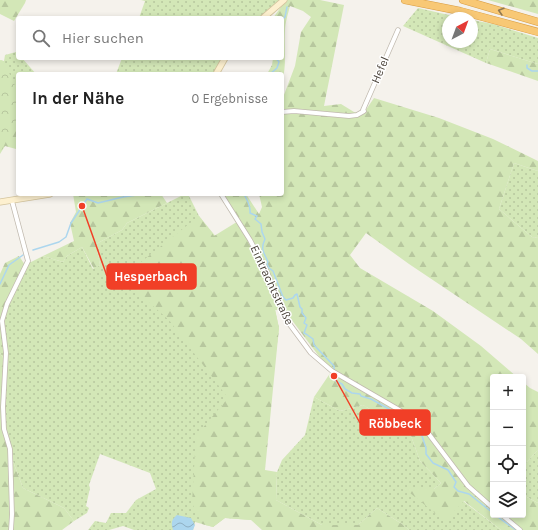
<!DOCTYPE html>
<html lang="de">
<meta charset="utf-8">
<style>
:root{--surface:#fff;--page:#f2f2f2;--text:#222;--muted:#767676;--line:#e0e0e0}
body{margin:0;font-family:Karla,sans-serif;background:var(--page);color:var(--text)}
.controls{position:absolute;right:12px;bottom:12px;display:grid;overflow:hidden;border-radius:4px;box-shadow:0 2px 6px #0003}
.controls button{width:36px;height:36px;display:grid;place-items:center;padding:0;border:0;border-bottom:1px solid var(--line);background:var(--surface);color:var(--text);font:20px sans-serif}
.compass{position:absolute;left:442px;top:12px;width:36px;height:36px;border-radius:50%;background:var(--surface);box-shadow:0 2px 6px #0003;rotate:41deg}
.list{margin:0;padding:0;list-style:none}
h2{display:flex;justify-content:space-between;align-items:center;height:52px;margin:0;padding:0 16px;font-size:17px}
h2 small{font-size:13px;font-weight:400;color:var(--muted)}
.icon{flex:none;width:22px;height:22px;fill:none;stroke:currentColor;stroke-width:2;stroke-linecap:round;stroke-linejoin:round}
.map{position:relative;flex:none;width:538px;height:530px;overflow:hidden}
.search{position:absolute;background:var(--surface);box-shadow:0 2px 6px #0003;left:16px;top:16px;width:268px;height:44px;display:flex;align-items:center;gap:10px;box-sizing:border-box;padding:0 14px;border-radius:4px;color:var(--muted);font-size:15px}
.panel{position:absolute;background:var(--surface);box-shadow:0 2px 6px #0003;left:16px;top:72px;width:268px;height:124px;border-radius:4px}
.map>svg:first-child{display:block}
.grass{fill:url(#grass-dots)}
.forest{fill:url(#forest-firs)}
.park{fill:url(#park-crowns)}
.water{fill:url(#water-waves)}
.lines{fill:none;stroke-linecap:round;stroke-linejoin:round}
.stream{stroke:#acd6ee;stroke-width:1.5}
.minor-casing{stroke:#c1baaf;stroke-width:5.5}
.secondary-casing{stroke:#d3c49e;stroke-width:7}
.motorway-casing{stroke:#d89d44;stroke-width:8}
.minor{stroke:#fff;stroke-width:4}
.secondary{stroke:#fdf0cf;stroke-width:5.5}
.motorway{stroke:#f8c875;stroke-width:7}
.oneway{stroke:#907852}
.labels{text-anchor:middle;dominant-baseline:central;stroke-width:3;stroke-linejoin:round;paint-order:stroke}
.street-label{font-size:12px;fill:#4a433a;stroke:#fff}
.leader{fill:none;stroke:#f13f27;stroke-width:1.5}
.callout-dot{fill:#f13f27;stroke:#fff;stroke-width:1.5}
.callout{fill:#f13f27;stroke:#f13f27;stroke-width:1.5}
.callout-label{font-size:13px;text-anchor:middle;font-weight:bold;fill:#fff}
</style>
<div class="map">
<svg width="538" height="530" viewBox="0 0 538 530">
<defs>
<pattern id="grass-dots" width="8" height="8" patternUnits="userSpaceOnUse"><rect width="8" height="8" fill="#d3e7b7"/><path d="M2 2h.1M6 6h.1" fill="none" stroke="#b7c79e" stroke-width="1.8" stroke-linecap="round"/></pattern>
<pattern id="forest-firs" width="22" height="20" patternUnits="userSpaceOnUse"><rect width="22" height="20" fill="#d3e7b7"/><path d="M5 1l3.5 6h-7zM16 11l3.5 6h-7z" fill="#b7c79e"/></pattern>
<pattern id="park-crowns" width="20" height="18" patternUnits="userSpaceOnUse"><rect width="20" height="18" fill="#d3e7b7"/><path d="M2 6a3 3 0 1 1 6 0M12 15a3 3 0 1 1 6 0" fill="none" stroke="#b7c79e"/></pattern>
<pattern id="water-waves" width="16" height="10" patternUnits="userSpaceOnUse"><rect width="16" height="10" fill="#acd6ee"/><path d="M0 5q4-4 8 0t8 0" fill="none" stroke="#8eafc2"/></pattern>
</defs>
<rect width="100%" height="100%" fill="#f5f2ec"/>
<g class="grass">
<path d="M141 0H284L263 18H139L145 1Z"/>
<path d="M418 8 462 18H448V42H472V20L493 24 538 38V64L490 49 486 63 403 26Z"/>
<path d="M16 52 18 54V58H22L36 74H18V113L0 106V60L4 61 5 55Z"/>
<path d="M122 58H225L216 74H116Z"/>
<path d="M514 163 538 171V238L532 237 499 209Z"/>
<path d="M185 194H188L199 216 275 309 279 328 266 432 251 520 225 518 213 527 195 522 193 530H134L123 526 109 530H85H88L95 521 106 523 111 513H126L136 500 156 489 150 473 100 454 89 485 90 488 86 506 89 508 87 513 74 521 64 508 23 488 2 432 4 359 0 353V318H1L25 265 43 256 63 262 67 256 82 247 93 269 100 265 96 244 122 230 127 223Z"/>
<path d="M314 397 340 411 363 405 410 433 420 461 441 483 434 489H405L463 501 501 530H409L402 524 377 508 358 525H322L276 500 277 472 282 460 305 435Z"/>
<path d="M538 450V503L523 495V466Z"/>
</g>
<g class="forest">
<path d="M0 0H26L25 3 14 21 0 14Z"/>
<path d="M286 0H320L344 5 324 106 341 104 354 112 363 114 374 98 439 118 493 139 538 161V171L514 163 499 209 532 237 538 238V354L521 339 409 264 366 233 350 255 360 268 433 311 481 346 517 377H493V515H523V495L538 503V530H501L464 501 445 521 405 489H434L441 483 420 461 410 433 363 405 340 411 314 397 333 369 324 363 285 311 275 310 279 328 265 470 277 472 276 500 322 525H358L377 508 402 524 409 530H262L251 520 225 518 213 527 202 524 192 503 196 436 228 398 169 320 121 278 199 216 214 236 240 220 223 194H246L259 214 262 207 259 194H282V100L295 66 301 32 311 17 303 11 290 6C288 14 285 23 285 31 284 48 287 65 282 82V74H267L272 65 273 58H282V18H273Z"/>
<path d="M488 0H538V14Z"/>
<path d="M490 49 538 64V81L486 63Z"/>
<path d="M0 106 18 113V165L16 167V149L5 146 0 154Z"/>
<path d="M73 194H90L92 195 96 194H161L167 203 127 223 122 230 96 244 100 265 94 269 82 247 67 256 63 262 43 256 74 241 70 223 76 212Z"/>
<path d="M19 256 25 265 1 319 0 318V274L5 263Z"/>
<path d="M0 353 4 359 2 432 23 488 64 508 74 521 62 530H0Z"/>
<path d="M523 382 530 388 538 392V450L523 466Z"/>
</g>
<path class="park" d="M2 60C13 81 23 93 17 118L2 150 0 149V61Z"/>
<path class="water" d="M177 515 191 518 195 525 193 530H173C171 523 171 520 177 515Z"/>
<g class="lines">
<g class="stream">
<path d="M282 20 285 17 287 7"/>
<path d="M527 65V68L532 71H538"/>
<path d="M270 74 277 68 279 62 276 58"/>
<path d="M244 194C247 200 251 206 250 213L257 216 255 219 261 224 262 232 265 239C260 250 264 252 268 262L267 264 269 268 273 271 283 297 286 300 293 298 295 295 297 294 300 307 302 309V313L306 318 304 323 307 325 304 333 306 334 313 339 314 345 334 366V376L336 381 342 384 345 389 352 393 360 394 361 396 371 399 389 409 410 423 416 425 421 433 426 448V454L433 463 448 470 456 482 454 487 458 491 469 494 493 513"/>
<path d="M33 250 59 242 66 237 71 223 87 199 98 203 123 197 144 194 154 195 157 194"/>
<path d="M0 284 9 265 23 255"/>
<path d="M495 515 516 530"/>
</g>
<defs>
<g id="minor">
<path d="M363 110 398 30"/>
<path d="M282 112 294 111 349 116 357 115 364 111"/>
<path d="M221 194 250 240 267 272 288 322 311 353 332 371 401 411 425 429 468 486 493 508"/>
<path d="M502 515 520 530"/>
<path d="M11 530 12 514 10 449 4 429 3 407 6 353 2 321 7 304 28 261 12 201"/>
</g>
<g id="secondary">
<path d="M263 18 284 0"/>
<path d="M216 74 225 58"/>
<path d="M0 202 50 194"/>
</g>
<g id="motorway">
<path d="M405 0 460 11 538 32"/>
<path d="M463 0 538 22"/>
</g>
</defs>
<use href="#minor" class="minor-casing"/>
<use href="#secondary" class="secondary-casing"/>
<use href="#motorway" class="motorway-casing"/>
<use href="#minor" class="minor"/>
<use href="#secondary" class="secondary"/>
<use href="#motorway" class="motorway"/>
</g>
<defs><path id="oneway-chevron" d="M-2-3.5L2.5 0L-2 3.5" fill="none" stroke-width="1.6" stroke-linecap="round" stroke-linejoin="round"/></defs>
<use class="oneway" href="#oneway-chevron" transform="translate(501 11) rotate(-164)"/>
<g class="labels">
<g class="street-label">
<text transform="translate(380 70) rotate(-67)">Hefel</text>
<text transform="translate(272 285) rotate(65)">Eintrachtstraße</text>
</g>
</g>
<path class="leader" d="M82 206L107 276M334 376L360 423"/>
<g class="callout-dot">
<circle cx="82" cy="206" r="4"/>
<circle cx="334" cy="376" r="4"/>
</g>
<g class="callout">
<rect x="107" y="264" width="89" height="25" rx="4"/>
<rect x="360" y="410" width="70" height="25" rx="4"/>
</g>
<g class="callout-label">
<text x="151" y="281">Hesperbach</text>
<text x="395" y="428">Röbbeck</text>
</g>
</svg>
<div class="controls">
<button>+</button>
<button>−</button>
<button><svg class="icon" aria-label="locate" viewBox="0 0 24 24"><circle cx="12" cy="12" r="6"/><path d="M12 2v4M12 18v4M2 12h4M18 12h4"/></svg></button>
<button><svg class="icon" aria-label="layers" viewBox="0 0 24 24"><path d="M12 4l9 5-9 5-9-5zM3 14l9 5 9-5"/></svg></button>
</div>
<svg class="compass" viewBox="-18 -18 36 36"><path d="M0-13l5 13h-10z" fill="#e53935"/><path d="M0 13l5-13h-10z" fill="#767676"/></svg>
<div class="search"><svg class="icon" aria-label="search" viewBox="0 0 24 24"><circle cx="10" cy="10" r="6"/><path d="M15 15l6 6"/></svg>Hier suchen</div>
<section class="panel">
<h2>In der Nähe<small>0 Ergebnisse</small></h2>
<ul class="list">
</ul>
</section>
</div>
